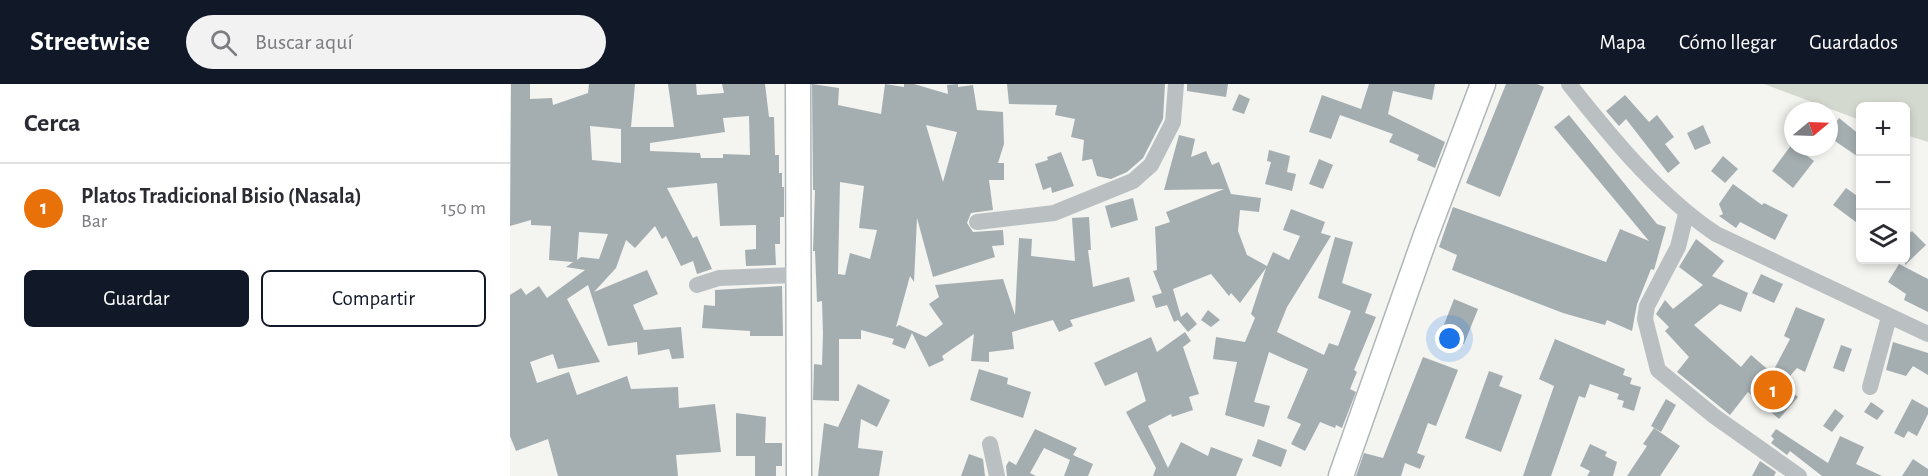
<!DOCTYPE html>
<html lang="es">
<meta charset="utf-8">
<style>
:root{--surface:#fff;--page:#f2f2f3;--text:#2b2b33;--muted:#7c7c81;--line:#e1e1e2;--accent:#111827}
body{margin:0;font-family:"Alegreya Sans",sans-serif;background:var(--page);color:var(--text)}
.controls{position:absolute;right:18px;top:18px;display:grid;overflow:hidden;border-radius:9px;box-shadow:0 3px 9px #0003}
.controls button{width:54px;height:54px;display:grid;place-items:center;padding:0;border:0;border-bottom:2px solid var(--line);background:var(--surface);color:var(--text);font:30px sans-serif}
.compass{position:absolute;left:1274px;top:18px;width:54px;height:54px;border-radius:50%;background:var(--surface);box-shadow:0 3px 9px #0003;rotate:71deg}
.you{position:absolute;left:940px;top:255px;width:21px;height:21px;margin:-15px;border:4px solid #fff;border-radius:50%;background:#1a73e8;box-shadow:0 0 0 9px #1a73e833}
.badge{display:grid;place-items:center;width:39px;height:39px;border-radius:50%;background:var(--accent);color:#fff;font-size:20px;font-weight:700}
.pin{position:absolute;translate:-50% -50%;border:3px solid #fff;box-shadow:0 2px 6px #0006}
.list{margin:0;padding:0;list-style:none}
h2{display:flex;justify-content:space-between;align-items:center;height:78px;margin:0;padding:0 24px;font-size:26px}
h2 small{font-size:20px;font-weight:400;color:var(--muted)}
.list li{display:grid;grid-template-columns:39px 1fr auto;gap:18px;align-items:center;box-sizing:border-box;height:90px;padding:0 24px;border-top:2px solid var(--line)}
.list b{display:block;font-size:22px;white-space:nowrap}
.list p{margin:0;font-size:20px;white-space:nowrap;color:var(--muted)}
.list em{font-size:20px;font-style:normal;color:var(--muted)}
.actions{display:flex;gap:12px;padding:18px 24px}
.actions a{flex:1;padding:14px 0;border:2px solid var(--accent);border-radius:9px;text-align:center;font-size:21px;color:var(--accent)}
.actions .main{background:var(--accent);color:#fff}
.icon{flex:none;width:33px;height:33px;fill:none;stroke:currentColor;stroke-width:2;stroke-linecap:round;stroke-linejoin:round}
.map{position:relative;flex:none;width:1418px;height:392px;overflow:hidden}
header{display:flex;align-items:center;gap:36px;box-sizing:border-box;height:84px;padding:0 30px;background:var(--accent);color:#fff}
header strong{font-size:28px}
nav{display:flex;gap:33px;margin-inline-start:auto;font-size:21px}
.search{width:420px;height:54px;background:var(--page);display:flex;align-items:center;gap:15px;box-sizing:border-box;padding:0 21px;border-radius:33px;color:var(--muted);font-size:22px}
main{display:flex}
aside{flex:1;background:var(--surface)}
.map>svg:first-child{display:block}
.green{fill:#d4d9d0}
.building{fill:#a4aeb1;fill-rule:evenodd}
.lines{fill:none;stroke-linecap:round;stroke-linejoin:round}
.secondary-casing{stroke:#afb6b9;stroke-width:27}
.street{stroke:#bac0c2;stroke-width:16}
.secondary{stroke:#fff;stroke-width:24}
</style>
<header>
<strong>Streetwise</strong>
<div class="search"><svg class="icon" aria-label="search" viewBox="0 0 24 24"><circle cx="10" cy="10" r="6"/><path d="M15 15l6 6"/></svg>Buscar aquí</div>
<nav><a>Mapa</a><a>Cómo llegar</a><a>Guardados</a></nav>
</header>
<main>
<aside>
<h2>Cerca<small></small></h2>
<ul class="list">
<li><span class="badge" style="background:#e8710a">1</span><div><b>Platos Tradicional Bisio (Nasala)</b><p>Bar</p></div><em>150 m</em></li>
</ul>
<div class="actions"><a class="main">Guardar</a><a>Compartir</a></div>
</aside>
<div class="map">
<svg width="1418" height="392" viewBox="0 0 1418 392">
<rect width="100%" height="100%" fill="#f4f4f0"/>
<path class="green" d="M1254 0H1418V58L1396 51V22H1350V36Z"/>
<g class="building">
<path d="M1 0H20V15L42 14 43 21 78 9 79 0H125L121 43H164L158 0H186L187 11 214 9 212 0H255L259 33H264L265 71H269V89H272V103H274V133H270V160H265L266 181 236 182 235 166 246 165V141L210 142 207 99 157 104 183 154 187 152 202 185 187 190 183 177 171 182 156 152 152 155 145 142 125 164 116 156 106 184 84 208 137 186 148 210 123 221 134 246 171 243 174 274 162 275 159 265 128 271 127 258 98 262 78 201 57 215 90 278 48 285 43 270 20 278 27 299 59 288 67 311 117 292 121 305 168 303 169 324 205 320 211 368 166 371 168 392H48L38 355 6 367 0 352V211L11 204 16 211 29 202 37 214 75 186 56 183 63 178 39 176 41 142 21 141V136L0 142ZM239 32 240 71 213 70V74H191L190 69 140 67V59L215 48 213 34ZM80 42 111 45V79L82 76ZM69 148 98 150 89 175 71 173 67 176Z"/>
<path d="M302 0 329 4 328 21 371 30 375 0 394 3V0H404L438 10 437 1 448 0V3L463 1 467 26 493 28 494 60 488 79H494V96H479L483 126 461 129 457 139 463 148 493 146 494 161 482 162 485 173 423 193 407 134 404 198 400 192 386 243 389 241 416 253 433 240 419 220 429 213 425 201 493 195 505 231 509 154 522 155 521 172 565 177 562 134 579 133 581 166H578L583 203 619 193 625 217 560 236 563 242 549 248 543 236 502 248 504 265 479 268V278L461 277 464 250 432 272 434 276 419 283 402 249 395 265 382 260 384 255 351 246V255H329V317L303 316 304 280 312 281 313 249 312 217 307 218 305 167H303L305 106H303ZM416 41 447 48 433 98ZM330 98 354 102 349 144 367 146 360 175 340 169 335 191 328 190Z"/>
<path d="M497 0H655L653 35 633 74 617 88 601 95 587 92 582 75 572 77 574 56 561 53 565 35 545 31 547 21 499 20Z"/>
<path d="M677 0H718L716 13 677 7Z"/>
<path d="M859 0H925L922 16 883 7 878 30 935 58 925 84 907 76 909 71 879 58 883 50 830 31 821 55 799 48 812 11 851 25Z"/>
<path d="M996 0H1027L1034 3 990 113 956 99Z"/>
<path d="M729 10 740 15 734 30 722 26Z"/>
<path d="M1115 11 1139 38 1147 31 1164 53 1155 60 1170 79 1158 89 1116 35 1109 42 1096 27Z"/>
<path d="M1059 31 1147 140 1156 143 1144 186 1141 185 1127 220 1122 247 1097 236 1095 241 1053 229 942 186 947 171 929 163 943 123 1096 178 1110 145 1139 157 1044 43Z"/>
<path d="M1329 34 1350 51V74L1319 53V48Z"/>
<path d="M1193 41 1201 59 1185 66 1177 49Z"/>
<path d="M669 51 685 55 681 73 696 67 702 81 709 78 721 110 751 114 749 128 730 126 728 147 737 171 757 182 763 168 779 176 790 152 773 146 781 125 815 138 811 149 821 152 777 223 767 248 814 271 819 259 828 262 841 227 808 214 825 153 843 158 832 199 862 210 855 229 866 233 844 286 847 288 840 305 846 308 832 344 826 341 825 344 810 338 795 367 781 360 791 340 777 334 798 285 781 278 759 268 744 318 760 322 754 343 715 331 727 278 703 275 706 253 735 258 745 234 741 230 756 184 730 219 721 209 719 212 701 190 663 205 671 233 677 228 687 240 678 248 668 236 664 238 657 221 646 224 642 212 652 209 643 187 647 186 645 143 660 138 656 128 714 105 654 106Z"/>
<path d="M1282 60 1304 77 1283 104 1262 87Z"/>
<path d="M759 66 780 72 777 88 786 90 782 107 755 100 761 78 757 77Z"/>
<path d="M551 68 564 102 542 109 541 103 533 106 525 80 538 76 537 73Z"/>
<path d="M1213 72 1228 85 1215 99 1201 87Z"/>
<path d="M809 75 823 81 813 105 799 100Z"/>
<path d="M1223 100 1252 121 1254 119 1278 131 1265 156 1230 138 1226 144 1209 132 1213 130 1209 120Z"/>
<path d="M1336 104 1350 114V141L1323 121Z"/>
<path d="M623 114 628 136 601 144 595 122Z"/>
<path d="M1402 147 1416 161 1395 181V153Z"/>
<path d="M1186 155 1214 177 1202 192 1238 209 1231 228 1210 220 1184 241 1231 283 1241 271 1262 289 1280 255 1274 252 1286 223 1315 235 1295 288 1287 284 1273 300 1288 313 1269 335 1238 308 1220 331 1167 288 1179 273 1155 247 1159 243 1146 230 1155 216 1163 225 1193 201 1169 183Z"/>
<path d="M1389 180 1418 195V228L1394 216 1396 210 1378 198Z"/>
<path d="M1251 190 1273 200 1264 219 1242 209Z"/>
<path d="M272 202 273 252H240V247L192 244 194 221 205 222V206Z"/>
<path d="M944 215 968 225 954 260 930 251Z"/>
<path d="M698 226 710 236 701 243 691 236Z"/>
<path d="M675 248 681 257 673 263 689 310 679 313 683 326 662 333 661 330 638 342 658 384 671 358 698 372 701 363 733 375 726 392H643L646 384 616 328 636 317 627 288 595 302 584 279 641 253 647 268Z"/>
<path d="M1045 255 1115 285 1113 291 1122 294 1120 300 1131 303 1124 327 1112 323 1114 317 1107 315 1109 310 1080 300 1075 314 1069 312 1041 392H1013L1044 302 1029 295Z"/>
<path d="M1383 258 1418 269V291L1403 282 1396 292 1376 286Z"/>
<path d="M1331 261 1342 265 1334 288 1323 284Z"/>
<path d="M913 273 948 286 926 342 918 339 907 369 915 372 910 385 895 379 891 392H846L854 369 873 374Z"/>
<path d="M469 285 498 294 497 300 521 308 513 334 460 316Z"/>
<path d="M979 287 993 292 989 302 1012 311 991 368 955 354Z"/>
<path d="M348 300 380 316 367 343 351 335 348 364 373 367 369 392H308L314 339 328 343Z"/>
<path d="M1156 315 1166 321 1151 348 1141 342Z"/>
<path d="M1402 315 1418 324V330L1407 352 1398 347 1394 354 1384 349Z"/>
<path d="M1361 318 1374 327 1367 336 1354 328Z"/>
<path d="M1325 325 1334 332 1322 348 1313 342Z"/>
<path d="M226 329 256 333 255 359H272V382H266V392H245V372H226Z"/>
<path d="M1144 344 1170 362 1150 392H1117L1137 362 1133 360Z"/>
<path d="M525 345 567 364 563 371 583 380 578 392H554L560 376 534 364 520 389 526 392H497L496 382 499 377 506 381Z"/>
<path d="M1266 345 1318 379 1330 352 1354 363 1346 380 1372 392H1312L1280 367 1277 371 1261 359 1264 355 1261 352Z"/>
<path d="M748 355 777 366 771 383 742 372Z"/>
<path d="M1080 360 1097 368 1095 372 1107 378 1103 392H1077L1080 387 1070 382Z"/>
<path d="M459 370 473 375 475 392H451Z"/>
<path d="M1403 375 1418 385V392H1392Z"/>
<path d="M1250 377 1266 388 1264 392H1242Z"/>
</g>
<g class="lines">
<defs>
<g id="secondary">
<path d="M288 0 289 392"/>
<path d="M831 392 916 151 973 0"/>
</g>
</defs>
<use href="#secondary" class="secondary-casing"/>
<g class="street">
<path d="M1059 0C1101 53 1149 112 1206 150L1418 250"/>
<path d="M1176 130 1168 163 1137 222 1135 235 1148 286 1204 332 1289 392"/>
<path d="M467 138 544 129 623 97 641 81 663 38 666 0"/>
<path d="M187 201 209 194 287 191"/>
<path d="M1360 303 1379 233"/>
<path d="M480 360 487 392"/>
</g>
<use href="#secondary" class="secondary"/>
</g>
</svg>
<div class="controls">
<button>+</button>
<button>−</button>
<button><svg class="icon" aria-label="layers" viewBox="0 0 24 24"><path d="M12 4l9 5-9 5-9-5zM3 14l9 5 9-5"/></svg></button>
</div>
<svg class="compass" viewBox="-18 -18 36 36"><path d="M0-13l5 13h-10z" fill="#e53935"/><path d="M0 13l5-13h-10z" fill="#7c7c81"/></svg>
<div class="you"></div>
<div class="pin badge" style="left:1263px;top:306px;background:#e8710a">1</div>
</div>
</main>
